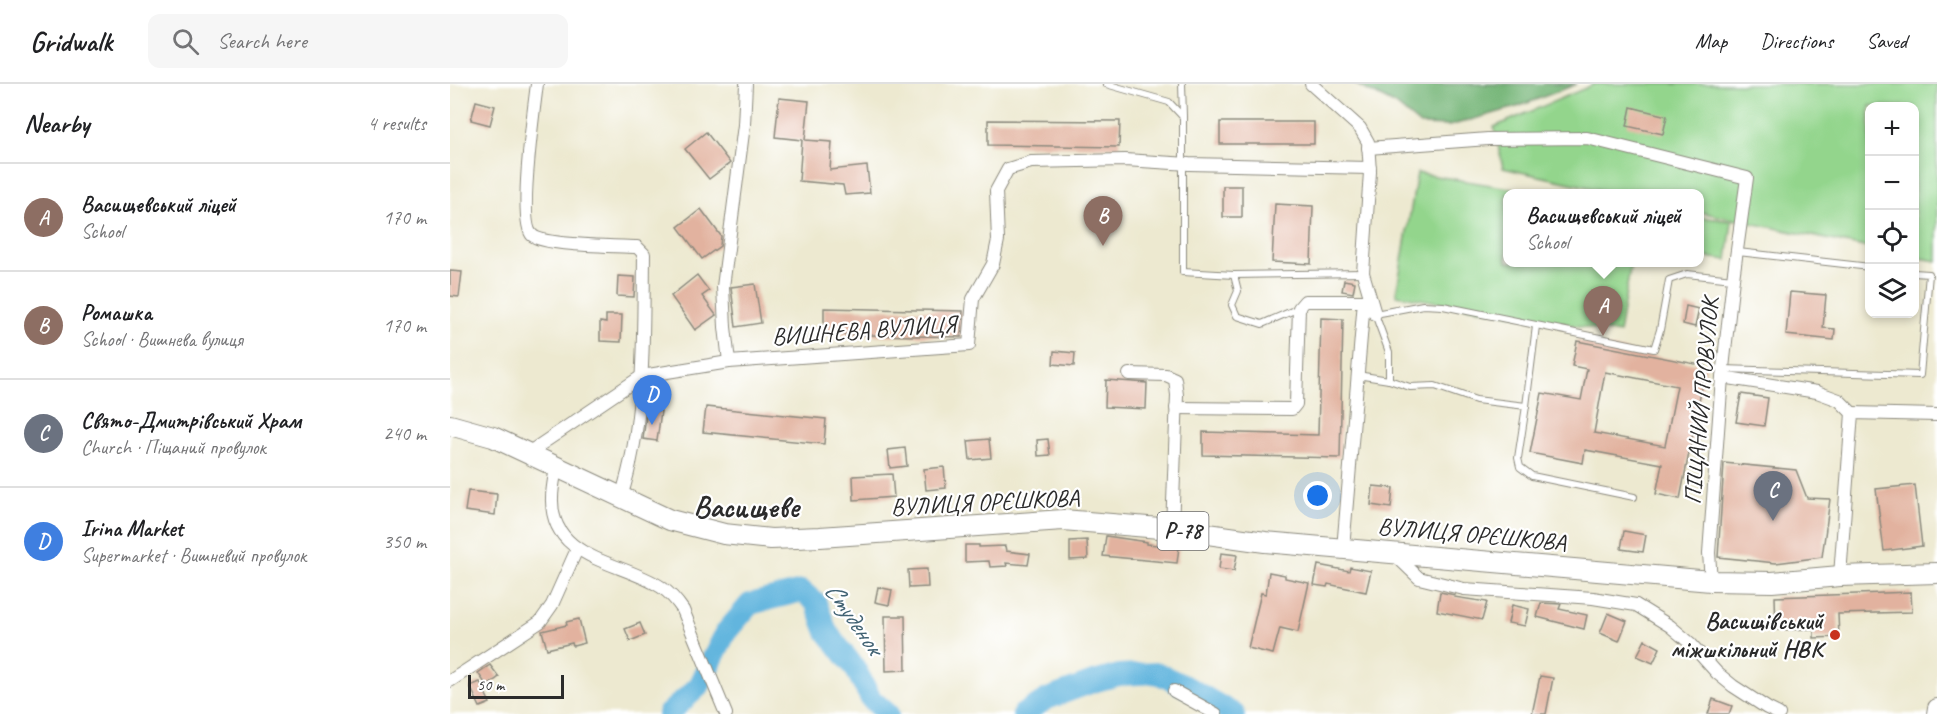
<!DOCTYPE html>
<meta charset="utf-8">
<style>
:root{--surface:#fff;--page:#f6f6f6;--text:#202124;--muted:#757577;--line:#e0e0e0;--accent:#0b8043}
body{margin:0;font-family:Caveat,sans-serif;background:var(--page);color:var(--text)}
.controls{position:absolute;right:18px;top:18px;display:grid;overflow:hidden;border-radius:12px;box-shadow:0 3px 9px #0003}
.controls button{width:54px;height:54px;display:grid;place-items:center;padding:0;border:0;border-bottom:2px solid var(--line);background:var(--surface);color:var(--text);font:30px sans-serif}
.scale{position:absolute;left:18px;bottom:15px;width:96px;box-sizing:border-box;padding-left:6px;border:3px solid #2b2b2b;border-top:0;font-size:16px;line-height:21px;white-space:nowrap;color:#2b2b2b;-webkit-text-stroke:4px #fff;paint-order:stroke}
.you{position:absolute;left:868px;top:412px;width:21px;height:21px;margin:-15px;border:4px solid #fff;border-radius:50%;background:#1a73e8;box-shadow:0 0 0 9px #1a73e833}
.badge{display:grid;place-items:center;width:39px;height:39px;border-radius:50%;background:var(--accent);color:#fff;font-size:20px;font-weight:700}
.pin{position:absolute;translate:-50% -50px;filter:drop-shadow(0 2px 3px #0008)}
.pin::after{content:'';position:absolute;top:32px;width:21px;height:18px;background:inherit;clip-path:polygon(0 0,100% 0,50% 100%)}
.popup{position:absolute;left:1053px;top:105px;width:201px;height:78px;box-sizing:border-box;display:grid;place-content:center;border-radius:12px;background:var(--surface);filter:drop-shadow(0 2px 4px #0005);font-size:20px;white-space:nowrap;color:var(--muted)}
.popup b{font-size:22px;color:var(--text)}
.popup::after{content:'';position:absolute;left:50%;top:100%;margin-left:-12px;border:12px solid transparent;border-top-color:var(--surface)}
.list{margin:0;padding:0;list-style:none}
h2{display:flex;justify-content:space-between;align-items:center;height:78px;margin:0;padding:0 24px;font-size:26px}
h2 small{font-size:20px;font-weight:400;color:var(--muted)}
.list li{display:grid;grid-template-columns:39px 1fr auto;gap:18px;align-items:center;box-sizing:border-box;height:108px;padding:0 24px;border-top:2px solid var(--line)}
.list b{display:block;font-size:22px;white-space:nowrap}
.list p{margin:0;font-size:20px;white-space:nowrap;color:var(--muted)}
.list em{font-size:20px;font-style:normal;color:var(--muted)}
.icon{flex:none;width:33px;height:33px;fill:none;stroke:currentColor;stroke-width:2;stroke-linecap:round;stroke-linejoin:round}
.map{position:relative;flex:none;width:1487px;height:630px;overflow:hidden}
header{display:flex;align-items:center;gap:36px;box-sizing:border-box;height:84px;padding:0 30px;background:var(--surface);border-bottom:2px solid var(--line)}
header strong{font-size:28px}
nav{display:flex;gap:33px;margin-inline-start:auto;font-size:21px}
.search{width:420px;height:54px;background:var(--page);display:flex;align-items:center;gap:15px;box-sizing:border-box;padding:0 21px;border-radius:12px;color:var(--muted);font-size:22px}
main{display:flex}
aside{flex:1;background:var(--surface)}
.map>svg:first-child{display:block}
.green{fill:#93d58c;stroke:#5f805c;stroke-width:1.5}
.forest{fill:#76b678;stroke:#507052;stroke-width:1.5}
.lines{fill:none;stroke-linecap:round;stroke-linejoin:round}
.river{stroke:#62b5de;stroke-width:22}
.building{fill:#e2b29f;fill-rule:evenodd}
.lane-casing{stroke:#8c8a7e;stroke-width:8}
.street-casing{stroke:#8c8a7e;stroke-width:14}
.secondary-casing{stroke:#8c8a7e;stroke-width:20}
.primary-casing{stroke:#8c8a7e;stroke-width:22}
.lane{stroke:#fff;stroke-width:6}
.street{stroke:#fff;stroke-width:12}
.secondary{stroke:#fff;stroke-width:18}
.primary{stroke:#fff;stroke-width:20}
.poi-dot{fill:#c8321e;stroke:#fff;stroke-width:2}
.labels{text-anchor:middle;dominant-baseline:central;stroke-width:4.5;stroke-linejoin:round;paint-order:stroke}
.shield{fill:#fff;stroke:#6b6b6b;stroke-width:1.5}
.shield-label{font-size:22px;font-weight:bold;fill:#2b2b2b}
.street-label{font-size:24px;fill:#2b2b2b;stroke:#fff}
.poi-label{font-size:24px;font-weight:bold;fill:#2b2b2b;stroke:#fff;text-anchor:end}
.water-label{font-size:26px;font-style:italic;fill:#416273;stroke:#fff}
.district-label{font-size:30px;font-weight:bold;fill:#2b2b2b;stroke:#fff}
</style>
<header>
<strong>Gridwalk</strong>
<div class="search"><svg class="icon" aria-label="search" viewBox="0 0 24 24"><circle cx="10" cy="10" r="6"/><path d="M15 15l6 6"/></svg>Search here</div>
<nav><a>Map</a><a>Directions</a><a>Saved</a></nav>
</header>
<main>
<aside>
<h2>Nearby<small>4 results</small></h2>
<ul class="list">
<li><span class="badge" style="background:#8d6e63">A</span><div><b>Васищевський ліцей</b><p>School</p></div><em>170 m</em></li>
<li><span class="badge" style="background:#8d6e63">B</span><div><b>Ромашка</b><p>School · Вишнева вулиця</p></div><em>170 m</em></li>
<li><span class="badge" style="background:#6b7280">C</span><div><b>Свято-Дмитрівський Храм</b><p>Church · Піщаний провулок</p></div><em>240 m</em></li>
<li><span class="badge" style="background:#3f7fe0">D</span><div><b>Irina Market</b><p>Supermarket · Вишневий провулок</p></div><em>350 m</em></li>
</ul>
</aside>
<div class="map">
<svg width="1487" height="630" viewBox="0 0 1487 630">
<rect width="100%" height="100%" fill="#fff"/>
<filter id="ink" filterUnits="userSpaceOnUse"><feTurbulence type="fractalNoise" baseFrequency=".0167" numOctaves="2"/><feDisplacementMap in="SourceGraphic" scale="12" xChannelSelector="R" yChannelSelector="G"/><feConvolveMatrix kernelMatrix="1 2 1 2 8 2 1 2 1" color-interpolation-filters="sRGB"/></filter>
<filter id="wash" filterUnits="userSpaceOnUse"><feTurbulence type="fractalNoise" baseFrequency=".008" numOctaves="4" result="noise"/><feDisplacementMap in="SourceGraphic" scale="24" xChannelSelector="R" yChannelSelector="G"/><feGaussianBlur stdDeviation="1.35" result="paint"/><feColorMatrix in="noise" values="0 0 0 0 0 0 0 0 0 0 0 0 0 0 0 0 0 1.4 0 .05"/><feComposite in="paint" operator="in"/></filter>
<g filter="url(#wash)">
<rect width="100%" height="100%" fill="#ede9d0"/>
<g class="green">
<path d="M1145 0H1487V177L1465 173 1464 22H1420L1419 164 1249 128V110L1165 109 1053 84 1044 43Z"/>
<path d="M967 89 1090 109 1057 110V178L1181 179 1169 249 946 211Z"/>
<path d="M1249 133 1282 137 1277 176 1249 172Z"/>
</g>
<path class="forest" d="M905 0H1127L1067 23 999 42 970 41 946 21Z"/>
<g class="lines">
<g class="river">
<path d="M218 630 249 602 276 548 300 520 352 507 366 519 377 548 405 584 421 615 438 630"/>
<path d="M573 630 597 615 643 598 669 591 707 589 741 605 784 630"/>
</g>
</g>
<g id="blocks">
<g class="building">
<path d="M329 14 359 17 355 56 382 58 380 86 417 82 420 109 395 111 393 101 349 97 352 56 325 53Z"/>
<path d="M26 17 45 22 40 41 21 36Z"/>
<path d="M1181 23 1217 32 1213 50 1177 42Z"/>
<path d="M538 36 670 37 669 63 538 61Z"/>
<rect x="770" y="38" width="94" height="22"/>
<path d="M256 48 280 79 259 95 235 65Z"/>
<rect x="773" y="102" width="19" height="31"/>
<path d="M825 120 863 122 861 180 822 178Z"/>
<path d="M251 125 271 152 270 162 252 175 228 143Z"/>
<path d="M0 187 12 188 9 213 0 212Z"/>
<path d="M247 191 259 207 252 212 266 231 245 246 221 212Z"/>
<path d="M168 192 185 193 184 213 167 212Z"/>
<path d="M894 196 905 198 903 209 892 207Z"/>
<path d="M305 200 311 239 286 243 281 203Z"/>
<path d="M1340 208 1376 211 1373 244 1385 245 1384 256 1336 251Z"/>
<path d="M1236 222 1249 225 1245 243 1233 240Z"/>
<path d="M374 224 513 227 511 253 374 250Z"/>
<path d="M156 231H172L171 258 150 257V238L156 239Z"/>
<path d="M871 234 893 235 890 374 753 371V348L868 351Z"/>
<path d="M1127 257 1256 282 1230 415 1206 410 1212 380 1135 366 1133 379 1080 369 1092 309 1131 316 1137 285 1122 282ZM1155 288 1227 302 1215 362 1144 349Z"/>
<path d="M604 267 625 269 624 282 603 280Z"/>
<path d="M656 296 697 299 696 325 655 323Z"/>
<path d="M1291 310 1318 314 1314 342 1286 338Z"/>
<path d="M256 323 376 335 374 360 253 348Z"/>
<path d="M197 325 211 327 207 357 193 355Z"/>
<path d="M539 355 541 374 520 376 518 357Z"/>
<path d="M598 355 600 371 588 372 587 356Z"/>
<path d="M455 364 457 382 440 384 438 366Z"/>
<path d="M1274 379 1346 386 1357 414 1380 415 1372 473 1326 479 1268 473Z"/>
<path d="M494 383 496 404 476 406 474 385Z"/>
<path d="M442 390 444 413 404 416 403 392Z"/>
<path d="M1465 401 1472 462 1434 467 1426 405Z"/>
<path d="M923 402 943 404 941 424 921 421Z"/>
<path d="M18 407 47 410 45 431 15 427Z"/>
<path d="M1174 447 1196 451 1193 468 1171 465Z"/>
<path d="M656 452 697 458V460L729 463 727 479 653 472Z"/>
<path d="M637 456 638 475 620 476V457Z"/>
<path d="M515 461H529V463L555 462 556 467 580 470 578 481 556 479 557 482 540 483 539 477 515 478Z"/>
<path d="M771 469 787 471 784 487 769 485Z"/>
<path d="M868 481 899 487 900 483 921 487 916 508 878 500 877 503 864 501Z"/>
<path d="M477 485 478 503 459 504 458 486Z"/>
<path d="M819 488 835 491V494L859 499 848 548 830 544 823 570 798 564 811 509 816 510Z"/>
<path d="M428 503 442 506 439 521 425 518Z"/>
<path d="M990 508 1005 511 1004 513 1037 518 1032 536 987 527Z"/>
<path d="M1461 508 1462 528 1388 530 1389 553 1364 554V545L1326 546 1325 513Z"/>
<path d="M1091 519 1111 520 1109 525 1137 531 1134 545 1087 533Z"/>
<path d="M1062 521 1079 525 1075 542 1058 539Z"/>
<path d="M1158 529 1177 537 1169 557 1150 549Z"/>
<path d="M435 532H455L456 586 436 587Z"/>
<path d="M129 535 135 559 123 562 122 559 97 565 92 547 117 541 116 538Z"/>
<path d="M190 539 195 551 180 557 175 545Z"/>
<path d="M1195 556 1210 564 1203 579 1187 572Z"/>
<path d="M40 581 49 593 37 602 28 589Z"/>
<path d="M1090 592 1103 594 1096 630H1082Z"/>
<path d="M30 598 40 619 30 623 20 602Z"/>
<path d="M1263 615 1282 622 1279 630H1258Z"/>
</g>
</g>
</g>
<g filter="url(#ink)">
<use href="#blocks" fill-opacity="0" stroke="#8c8a7e" stroke-width="1.5"/>
<g class="lines">
<defs>
<g id="lane">
<path d="M656 0 719 18 733 33V188L784 191 913 189"/>
<path d="M732 0 733 32"/>
<path d="M1288 168 1420 183"/>
<path d="M784 191 788 207 782 221 787 232 812 240 849 224"/>
<path d="M1273 285 1470 291 1479 190 1464 189"/>
<path d="M907 291 939 296 960 303 985 302 1026 316 1076 322 1068 374 1070 383 1082 392 1184 413"/>
<path d="M939 296V268L925 230 973 221 993 222 1204 265 1210 246 1219 196 1237 190 1283 195"/>
<path d="M1076 322 1086 242"/>
</g>
<g id="street">
<path d="M87 0C84 24 68 138 82 151 93 162 169 162 187 163L194 170C193 249 196 337 171 413"/>
<path d="M861 0 910 44 918 58 920 88 913 189 925 230 914 217 893 465"/>
<path d="M918 64 1038 55 1137 54 1297 94 1283 195 1272 293 1259 469 1261 497"/>
<path d="M279 278 275 243 273 203 294 41 296 0"/>
<path d="M679 290 716 291 725 295 727 311 722 445"/>
<path d="M1272 293 1367 308 1389 316 1402 329"/>
<path d="M726 324 842 325 846 320 849 224 855 217H914"/>
<path d="M78 369 192 292 279 278 519 261 523 215 543 180 548 156 546 107 558 85 581 78 675 76 739 80 920 84"/>
<path d="M106 382C105 392 102 403 102 414 100 476 171 477 211 503 220 509 227 517 233 526L276 630"/>
<path d="M944 470 969 494 1014 505 1143 514 1186 521 1220 542 1240 559 1267 589 1283 602 1317 624 1329 630"/>
<path d="M1390 492 1402 329 1487 331"/>
<path d="M0 597 90 538 102 521 127 465"/>
<path d="M724 607 766 630"/>
</g>
<path id="secondary" d="M1486 630 1487 624"/>
<path id="primary" d="M0 341 43 353 220 436 274 450 321 455 370 453 613 436 722 445 815 458 1261 497 1322 498 1390 492 1487 489"/>
</defs>
<use href="#lane" class="lane-casing"/>
<use href="#street" class="street-casing"/>
<use href="#secondary" class="secondary-casing"/>
<use href="#primary" class="primary-casing"/>
<use href="#lane" class="lane"/>
<use href="#street" class="street"/>
<use href="#secondary" class="secondary"/>
<use href="#primary" class="primary"/>
</g>
</g>
<circle class="poi-dot" cx="1385" cy="551" r="6"/>
<g class="labels">
<rect class="shield" x="707.5" y="428" width="51" height="38" rx="4.5"/>
<g class="shield-label">
<text x="733" y="447">Р-78</text>
</g>
<g class="street-label">
<text transform="translate(414 246) rotate(-4)">ВИШНЕВА ВУЛИЦЯ</text>
<text transform="translate(1251 317) rotate(-85)">ПІЩАНИЙ ПРОВУЛОК</text>
<text transform="translate(535 418) rotate(-3)">ВУЛИЦЯ ОРЄШКОВА</text>
<text transform="translate(1022 450) rotate(5)">ВУЛИЦЯ ОРЄШКОВА</text>
</g>
<g class="poi-label">
<text x="1373" y="537">Васищівський<tspan x="1373" dy="28">міжшкільний НВК</tspan></text>
</g>
<g class="water-label">
<text transform="translate(404 534) rotate(55)">Студенок</text>
</g>
<g class="district-label">
<text x="296" y="423">Васищеве</text>
</g>
</g>
</svg>
<div class="controls">
<button>+</button>
<button>−</button>
<button><svg class="icon" aria-label="locate" viewBox="0 0 24 24"><circle cx="12" cy="12" r="6"/><path d="M12 2v4M12 18v4M2 12h4M18 12h4"/></svg></button>
<button><svg class="icon" aria-label="layers" viewBox="0 0 24 24"><path d="M12 4l9 5-9 5-9-5zM3 14l9 5 9-5"/></svg></button>
</div>
<div class="scale">50 m</div>
<div class="you"></div>
<div class="pin badge" style="left:1153px;top:252px;background:#8d6e63">A</div>
<div class="popup"><b>Васищевський ліцей</b>School</div>
<div class="pin badge" style="left:653px;top:162px;background:#8d6e63">B</div>
<div class="pin badge" style="left:1323px;top:437px;background:#6b7280">C</div>
<div class="pin badge" style="left:202px;top:341px;background:#3f7fe0">D</div>
</div>
</main>
